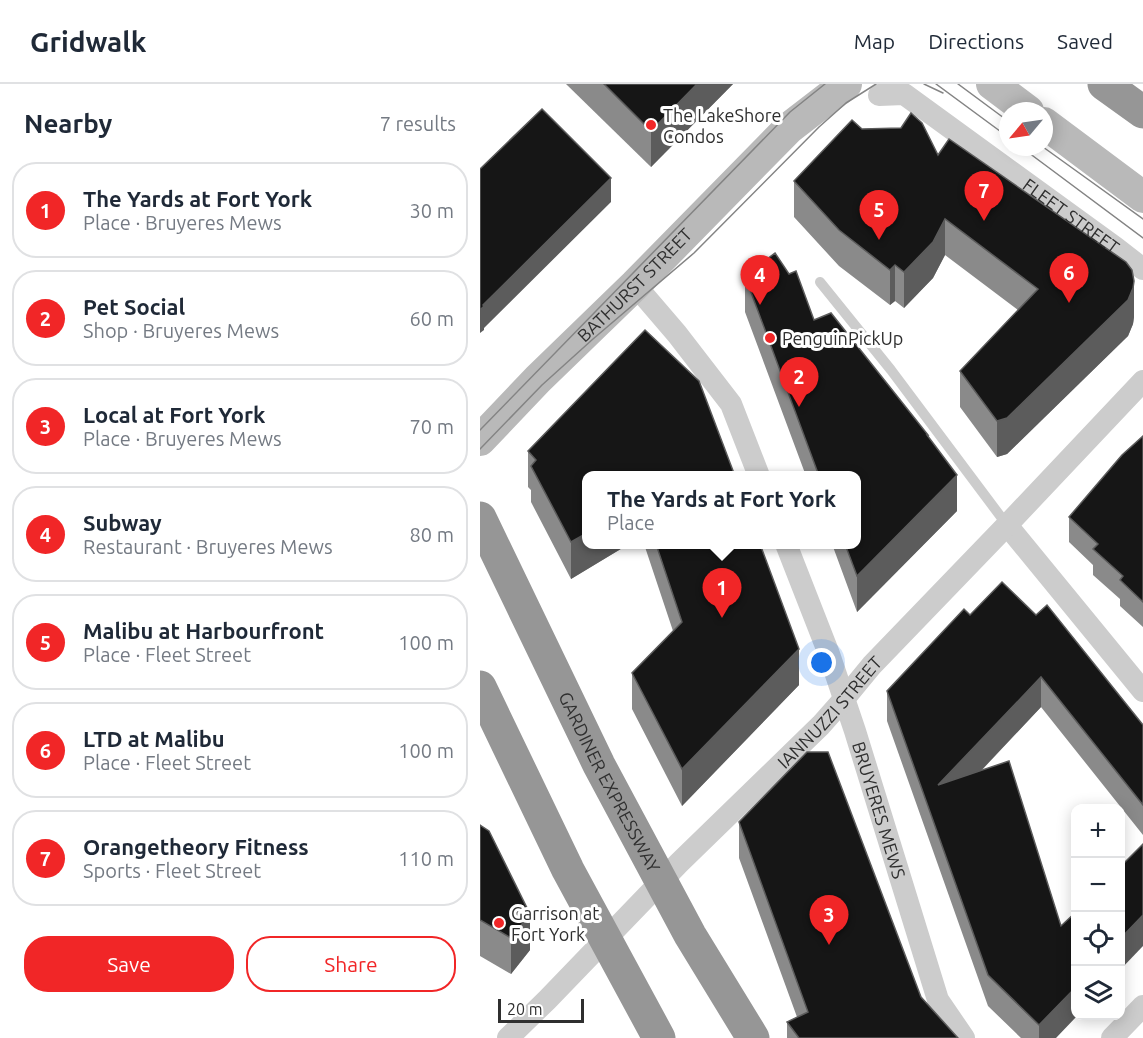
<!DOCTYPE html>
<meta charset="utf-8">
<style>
:root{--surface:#fff;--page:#f2f2f3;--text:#1f2937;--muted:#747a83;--line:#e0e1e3;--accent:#f12627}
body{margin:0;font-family:Ubuntu,sans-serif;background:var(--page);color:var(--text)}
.controls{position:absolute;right:18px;bottom:18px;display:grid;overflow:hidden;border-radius:12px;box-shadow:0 3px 15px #0003}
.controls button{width:54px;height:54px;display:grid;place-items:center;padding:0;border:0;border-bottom:2px solid var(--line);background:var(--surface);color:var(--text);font:30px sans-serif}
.compass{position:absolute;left:519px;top:18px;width:54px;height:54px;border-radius:50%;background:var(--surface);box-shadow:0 3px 15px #0003;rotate:241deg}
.scale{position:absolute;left:18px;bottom:15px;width:86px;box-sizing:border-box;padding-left:6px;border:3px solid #2f2f2f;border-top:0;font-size:16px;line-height:21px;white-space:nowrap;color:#2f2f2f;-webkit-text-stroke:4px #fff;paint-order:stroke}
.you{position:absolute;left:342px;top:579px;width:21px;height:21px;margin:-15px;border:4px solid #fff;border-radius:50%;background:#1a73e8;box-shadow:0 0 0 9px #1a73e833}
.badge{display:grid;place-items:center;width:39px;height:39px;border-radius:50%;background:var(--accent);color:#fff;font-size:20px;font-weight:700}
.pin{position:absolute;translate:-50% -50px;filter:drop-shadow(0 2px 3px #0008)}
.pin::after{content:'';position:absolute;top:32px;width:21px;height:18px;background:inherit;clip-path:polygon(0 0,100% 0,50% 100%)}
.popup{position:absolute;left:102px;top:387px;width:279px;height:78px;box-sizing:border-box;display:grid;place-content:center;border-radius:12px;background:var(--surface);filter:drop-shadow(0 2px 4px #0005);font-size:20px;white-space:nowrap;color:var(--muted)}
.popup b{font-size:22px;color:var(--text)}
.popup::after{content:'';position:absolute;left:50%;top:100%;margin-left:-12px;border:12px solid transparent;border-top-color:var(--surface)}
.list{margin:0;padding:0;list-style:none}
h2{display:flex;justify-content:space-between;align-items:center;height:78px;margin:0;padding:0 24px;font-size:26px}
h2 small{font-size:20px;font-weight:400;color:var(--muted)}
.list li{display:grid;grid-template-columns:39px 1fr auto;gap:18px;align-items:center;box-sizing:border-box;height:96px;margin:0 12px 12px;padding:0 12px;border:2px solid var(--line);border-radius:24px}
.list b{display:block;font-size:22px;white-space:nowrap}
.list p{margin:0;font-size:20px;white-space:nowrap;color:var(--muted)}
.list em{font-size:20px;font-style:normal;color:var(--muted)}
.actions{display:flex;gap:12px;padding:18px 24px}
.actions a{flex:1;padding:14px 0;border:2px solid var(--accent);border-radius:24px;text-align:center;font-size:21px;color:var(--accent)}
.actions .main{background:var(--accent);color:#fff}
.icon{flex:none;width:33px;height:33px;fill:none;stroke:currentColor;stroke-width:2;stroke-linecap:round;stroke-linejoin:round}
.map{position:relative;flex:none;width:663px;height:954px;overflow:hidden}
header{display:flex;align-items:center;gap:36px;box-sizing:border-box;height:84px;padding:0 30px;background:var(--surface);border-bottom:2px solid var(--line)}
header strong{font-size:28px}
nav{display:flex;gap:33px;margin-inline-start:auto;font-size:21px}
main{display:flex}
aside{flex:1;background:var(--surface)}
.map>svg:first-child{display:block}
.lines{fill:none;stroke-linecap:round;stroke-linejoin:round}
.lane{stroke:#ccc;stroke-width:10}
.street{stroke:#ccc;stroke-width:22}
.secondary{stroke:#b9b9b9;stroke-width:32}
.highway{stroke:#969696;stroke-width:33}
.tram{stroke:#848484;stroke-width:1.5}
.highway-bridge{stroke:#969696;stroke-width:33}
.wall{fill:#8a8a8a}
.shaded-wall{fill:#5c5c5c}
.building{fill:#161616;stroke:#5c5c5c;stroke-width:1.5}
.poi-dot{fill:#f12627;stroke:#fff;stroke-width:2}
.labels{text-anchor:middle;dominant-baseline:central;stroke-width:6;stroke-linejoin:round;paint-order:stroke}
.poi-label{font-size:18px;fill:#2f2f2f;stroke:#fff;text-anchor:start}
.street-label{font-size:18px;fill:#2f2f2f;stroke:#fff}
</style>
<header>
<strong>Gridwalk</strong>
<nav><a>Map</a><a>Directions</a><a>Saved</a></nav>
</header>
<main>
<aside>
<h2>Nearby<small>7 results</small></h2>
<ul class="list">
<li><span class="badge">1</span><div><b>The Yards at Fort York</b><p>Place · Bruyeres Mews</p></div><em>30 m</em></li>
<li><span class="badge">2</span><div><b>Pet Social</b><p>Shop · Bruyeres Mews</p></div><em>60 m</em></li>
<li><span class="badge">3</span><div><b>Local at Fort York</b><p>Place · Bruyeres Mews</p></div><em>70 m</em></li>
<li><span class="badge">4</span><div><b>Subway</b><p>Restaurant · Bruyeres Mews</p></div><em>80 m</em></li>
<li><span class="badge">5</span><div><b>Malibu at Harbourfront</b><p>Place · Fleet Street</p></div><em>100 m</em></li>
<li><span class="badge">6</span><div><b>LTD at Malibu</b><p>Place · Fleet Street</p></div><em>100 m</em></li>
<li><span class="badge">7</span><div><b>Orangetheory Fitness</b><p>Sports · Fleet Street</p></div><em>110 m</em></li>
</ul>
<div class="actions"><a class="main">Save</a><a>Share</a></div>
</aside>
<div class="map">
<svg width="663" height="954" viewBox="0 0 663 954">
<rect width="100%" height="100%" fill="#fff"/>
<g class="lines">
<path class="lane" d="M340 198 411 286 527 441"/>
<g class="street">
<path id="s1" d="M399 11 424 10 636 164 663 185"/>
<path d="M155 201 197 250 251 320 279 392"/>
<path d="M527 441 663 607"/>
<path id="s2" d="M306 460 349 570 375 647 458 916 484 954"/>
<path id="s3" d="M28 954 67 916 199 779 341 641 364 615 392 581 527 441 663 297"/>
<path d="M632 954 663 922"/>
</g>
<g class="secondary">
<path d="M512 0 548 27"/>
<path d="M564 39 663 113"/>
<path id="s4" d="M0 356 58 295 155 201 309 44 366 0"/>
</g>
<path class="highway" d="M624 0 663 28"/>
<g class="tram">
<path d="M444 0 463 9"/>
<path d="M456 0 528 53"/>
<path d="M478 0 528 37"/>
<path d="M541 63 663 154"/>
<path d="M563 63 663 135"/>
<path d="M0 346 310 28 345 0"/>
<path d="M0 365 62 301 113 255 214 169 339 43 366 19 396 0"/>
</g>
<g class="highway-bridge">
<path id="s5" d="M0 434 119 681 210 851 273 954"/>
<path d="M0 603 88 786 179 954"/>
</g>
</g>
<g class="wall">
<path d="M86 0H253L171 83Z"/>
<path d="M382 45 458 71 654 233 653 240 648 252 527 370 517 373 480 323V287L538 226 465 171 453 194 424 224 415 217 410 221 359 182 314 133V97Z"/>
<path d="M265 192 334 236 448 353 477 427 377 528 352 460H377V392H326L265 228Z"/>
<path d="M663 352V543L640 522V515L613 491V481L589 458V433Z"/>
<path d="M48 367 107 392V460H149L91 495 51 418V406L48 403Z"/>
<path d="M164 460H280L319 601 202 722 152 625V589L193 547Z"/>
<path d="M490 531 663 641V751L561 623 501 687 576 954H541L508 922 407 637V607Z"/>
<path d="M259 738 441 913 478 954H307V938L317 933 259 774Z"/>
<path d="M0 741 50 866 31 890 0 872Z"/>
</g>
<g class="shaded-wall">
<path d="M217 0H253L171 83V47Z"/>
<path d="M131 94V118L4 244V246L0 249V226L3 221Z"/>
<path d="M465 135V171L453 194 424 224V188Z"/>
<path d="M415 181V217L410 221V186Z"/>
<path d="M654 197V233L653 240 648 252 527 370 517 373V337Z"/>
<path d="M477 391V427L377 528V492Z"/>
<path d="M107 449V460H149L91 495V458Z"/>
<path d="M319 565V601L202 722V685Z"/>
<path d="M561 593V623L458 732V701Z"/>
<path d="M50 830V866L31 890V854Z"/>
<path d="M663 831V862L640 886V855Z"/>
<path d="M596 903V932H597L576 954H559V941Z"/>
</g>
<g class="building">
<path d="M124 0H217L171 47Z"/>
<path d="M62 25 131 94 3 221 4 222 0 226V85Z"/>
<path d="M431 29 442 39 458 71 469 55 646 178 652 186 654 197 653 204 648 216 527 334 517 337 480 287 558 205 465 135 453 158 424 188 415 181 410 186 359 146 314 97 372 36 382 45 421 44Z"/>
<path d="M295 169 309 190 316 187 334 236 351 229 448 351H447L477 391 377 492 365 460H377V392H339L265 192Z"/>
<path d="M165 246 219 297 255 392H107V449L91 458 51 382 56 376 48 367Z"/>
<path d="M663 352V518L640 496 643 492 613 465 618 460 589 433 642 371Z"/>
<path d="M176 460H280L319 565 202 685 152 589 202 538Z"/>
<path d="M522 498 556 531 567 521 663 641V721L561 593 458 701 529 677 581 842 596 828V903L559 941 508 891 407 607 484 525 490 531Z"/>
<path d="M327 668H348L441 913 478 954H319L307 938 328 928 259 738Z"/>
<path d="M0 741 9 747 50 830 31 854 0 836Z"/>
<path d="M663 760V831L640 855V783Z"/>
</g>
<g class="poi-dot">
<circle cx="171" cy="41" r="6"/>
<circle cx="290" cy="254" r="6"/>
<circle cx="19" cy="839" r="6"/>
</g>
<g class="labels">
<g class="poi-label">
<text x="183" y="31">The LakeShore<tspan x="183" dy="21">Condos</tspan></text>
<text x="302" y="254">PenguinPickUp</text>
<text x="31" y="829">Garrison at<tspan x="31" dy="21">Fort York</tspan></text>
</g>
<g class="street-label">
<text stroke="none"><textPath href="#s1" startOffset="232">FLEET STREET</textPath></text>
<text stroke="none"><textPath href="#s4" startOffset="219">BATHURST STREET</textPath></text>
<text stroke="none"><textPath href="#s3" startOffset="458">IANNUZZI STREET</textPath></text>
<text stroke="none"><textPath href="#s5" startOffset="294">GARDINER EXPRESSWAY</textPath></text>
<text stroke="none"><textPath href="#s2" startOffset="282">BRUYERES MEWS</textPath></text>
</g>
</g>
</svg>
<div class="controls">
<button>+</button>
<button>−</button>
<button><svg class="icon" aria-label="locate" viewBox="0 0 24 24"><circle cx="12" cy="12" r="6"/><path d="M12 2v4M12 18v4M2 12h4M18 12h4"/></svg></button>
<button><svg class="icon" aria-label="layers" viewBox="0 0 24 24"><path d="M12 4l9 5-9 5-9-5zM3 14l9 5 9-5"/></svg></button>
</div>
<svg class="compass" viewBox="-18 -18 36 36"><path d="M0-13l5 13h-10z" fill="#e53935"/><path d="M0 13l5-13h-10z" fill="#747a83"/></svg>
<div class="scale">20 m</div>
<div class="you"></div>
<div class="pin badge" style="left:242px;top:534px">1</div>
<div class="popup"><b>The Yards at Fort York</b>Place</div>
<div class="pin badge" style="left:319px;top:323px">2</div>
<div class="pin badge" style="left:349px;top:861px">3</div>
<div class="pin badge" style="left:280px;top:221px">4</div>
<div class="pin badge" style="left:399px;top:156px">5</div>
<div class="pin badge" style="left:589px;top:219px">6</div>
<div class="pin badge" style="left:504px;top:137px">7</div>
</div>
</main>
